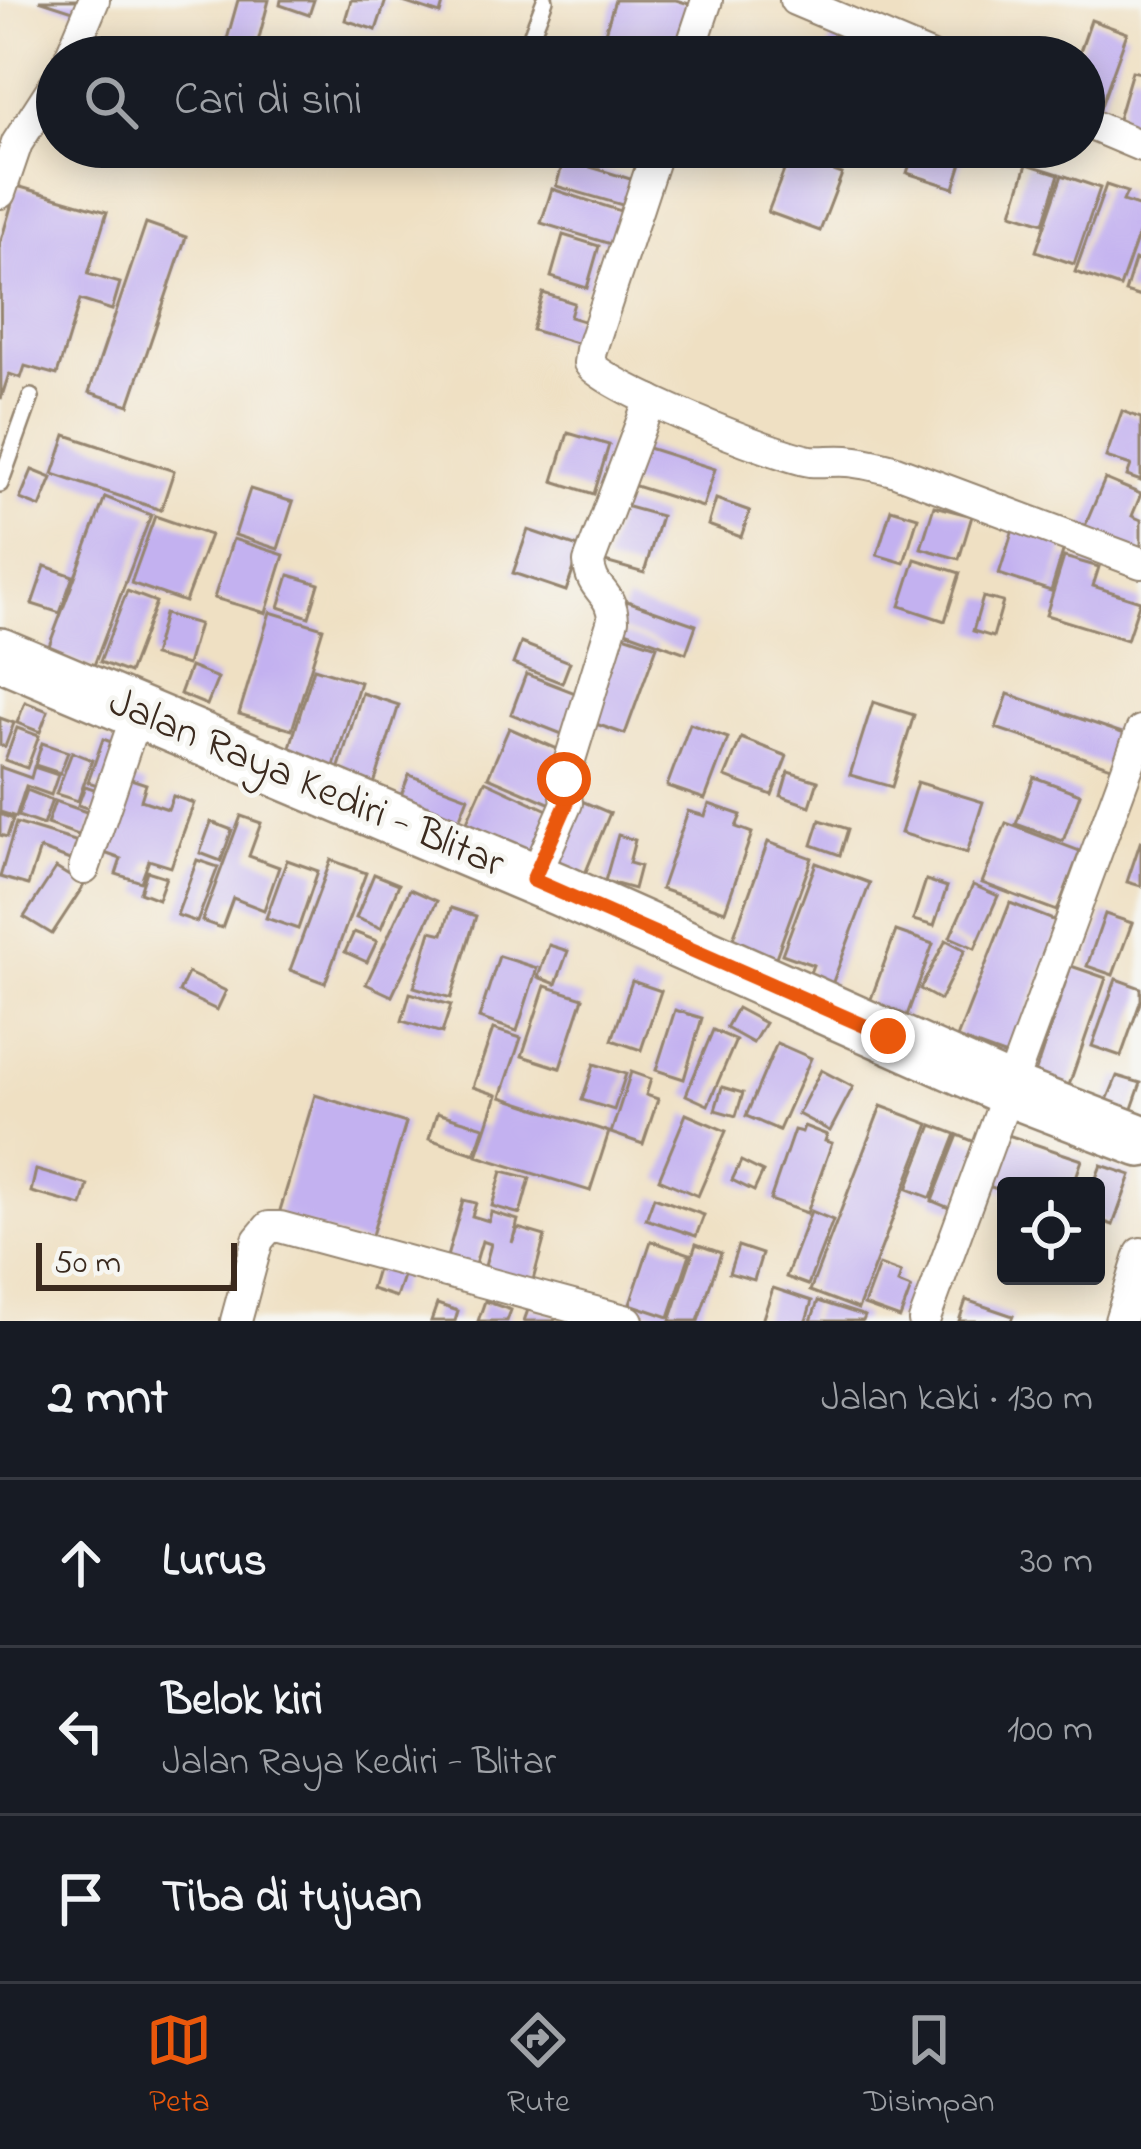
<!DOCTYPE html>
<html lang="id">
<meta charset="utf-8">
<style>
:root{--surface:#171b24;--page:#20242c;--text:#f1f3f6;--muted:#9ea1a6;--line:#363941;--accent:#ea580c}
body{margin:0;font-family:"Indie Flower",sans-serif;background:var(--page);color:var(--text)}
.controls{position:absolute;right:36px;bottom:36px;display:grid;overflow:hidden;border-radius:12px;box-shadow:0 6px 30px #0003}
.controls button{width:108px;height:108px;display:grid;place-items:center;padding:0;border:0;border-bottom:3px solid var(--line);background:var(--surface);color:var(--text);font:60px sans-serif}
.scale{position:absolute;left:36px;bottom:30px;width:201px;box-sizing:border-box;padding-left:12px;border:6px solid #3b2a1e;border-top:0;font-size:33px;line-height:42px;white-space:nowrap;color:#3b2a1e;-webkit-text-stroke:9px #f6f6f2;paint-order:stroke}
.stop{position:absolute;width:36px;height:36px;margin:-27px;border:9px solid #ea580c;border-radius:50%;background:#fff}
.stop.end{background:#ea580c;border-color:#fff;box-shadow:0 3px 12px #0008}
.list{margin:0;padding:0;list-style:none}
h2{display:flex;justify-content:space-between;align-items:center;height:156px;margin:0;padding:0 48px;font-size:51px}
h2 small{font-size:39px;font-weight:400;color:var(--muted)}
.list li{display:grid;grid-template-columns:78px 1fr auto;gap:36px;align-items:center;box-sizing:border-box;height:168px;padding:0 48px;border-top:3px solid var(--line)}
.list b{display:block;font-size:45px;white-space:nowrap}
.list p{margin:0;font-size:39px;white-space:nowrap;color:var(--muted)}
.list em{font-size:39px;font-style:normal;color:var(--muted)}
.icon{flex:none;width:66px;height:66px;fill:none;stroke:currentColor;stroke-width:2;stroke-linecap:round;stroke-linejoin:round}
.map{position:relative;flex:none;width:1141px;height:1321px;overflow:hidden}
.search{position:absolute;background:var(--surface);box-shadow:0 6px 30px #0003;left:36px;right:36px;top:36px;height:132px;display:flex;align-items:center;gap:30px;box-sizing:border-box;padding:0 42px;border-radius:66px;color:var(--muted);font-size:45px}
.sheet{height:660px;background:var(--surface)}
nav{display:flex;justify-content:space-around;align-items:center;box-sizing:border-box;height:168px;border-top:3px solid var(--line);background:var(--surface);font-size:33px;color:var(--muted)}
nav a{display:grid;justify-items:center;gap:6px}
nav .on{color:var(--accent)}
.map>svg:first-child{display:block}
.building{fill:#c3b1f0}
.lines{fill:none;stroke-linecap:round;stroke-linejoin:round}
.service-casing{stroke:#958570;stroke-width:20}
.minor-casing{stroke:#958570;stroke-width:34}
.primary-casing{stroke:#958570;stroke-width:56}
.service{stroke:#fff;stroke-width:15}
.minor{stroke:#fff;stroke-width:30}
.primary{stroke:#fff;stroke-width:51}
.route{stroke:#ea580c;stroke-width:15}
.labels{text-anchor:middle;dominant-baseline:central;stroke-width:9;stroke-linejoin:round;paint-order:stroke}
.street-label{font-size:42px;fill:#3b2a1e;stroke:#f6f6f2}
</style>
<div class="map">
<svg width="1141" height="1321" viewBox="0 0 1141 1321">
<rect width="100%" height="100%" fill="#f6f6f2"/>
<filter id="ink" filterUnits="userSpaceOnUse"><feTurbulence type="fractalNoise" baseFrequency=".00833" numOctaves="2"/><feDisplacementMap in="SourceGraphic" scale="24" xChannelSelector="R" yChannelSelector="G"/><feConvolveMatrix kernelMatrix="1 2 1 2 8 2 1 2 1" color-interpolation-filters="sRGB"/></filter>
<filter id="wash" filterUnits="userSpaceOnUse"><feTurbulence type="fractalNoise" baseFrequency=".004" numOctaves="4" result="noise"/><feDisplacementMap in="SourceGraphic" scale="48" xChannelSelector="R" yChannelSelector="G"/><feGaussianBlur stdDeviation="2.7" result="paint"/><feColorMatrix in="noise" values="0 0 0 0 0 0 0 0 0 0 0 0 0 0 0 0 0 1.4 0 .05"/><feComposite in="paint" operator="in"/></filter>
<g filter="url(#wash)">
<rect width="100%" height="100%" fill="#efe0c3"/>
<g id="blocks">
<g class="building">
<path d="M39 0H84L79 13Z"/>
<path d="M238 0H269L254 57H222Z"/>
<path d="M281 0H314L309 15 280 5Z"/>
<path d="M351 0H386L376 30 345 20Z"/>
<path d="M397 0H444L440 14Z"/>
<path d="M615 0H676L699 7 684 57H663L603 39Z"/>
<path d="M1091 20 1127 33 1097 117 1084 112V57H1078Z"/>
<path d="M834 35 889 57H825Z"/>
<path d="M606 47 637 56V57H603Z"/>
<path d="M1132 71 1141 73V133L1116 126Z"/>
<path d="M566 147H606L603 159Z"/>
<path d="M934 147H967L954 188 907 173 914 151 931 156Z"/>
<path d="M790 155 842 174 820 231 768 212Z"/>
<path d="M564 159 637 181 629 207 556 186Z"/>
<path d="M1027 164 1059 174 1044 223 1012 213Z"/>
<path d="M1062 175 1100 188 1074 264 1036 251Z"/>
<path d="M1106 185 1127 192 1123 201 1141 207V228L1120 287 1075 272Z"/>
<path d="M17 186 107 212 88 274 120 283 112 310 80 300 57 375 25 366 21 378 9 374 1 399 0 244Z"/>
<path d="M552 189 627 213 617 246 541 223Z"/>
<path d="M146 223 186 237 129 405 89 392Z"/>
<path d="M563 235 599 246 587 288 551 277Z"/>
<path d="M1135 260 1141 262V297L1125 292Z"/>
<path d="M543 293 574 303 570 317 590 323 583 345 532 330Z"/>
<path d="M1122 411 1141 418V481L1127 476 1131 465 1106 457Z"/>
<path d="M568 433 609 445 594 494 553 481Z"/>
<path d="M66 435 174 471 161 510 53 474Z"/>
<path d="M642 446 715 469 703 507 629 484Z"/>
<path d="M32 470 52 478 40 507 20 499Z"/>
<path d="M1105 479 1141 494 1132 516 1141 520V558L1082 533Z"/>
<path d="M250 489 293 502 278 549 235 535Z"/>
<path d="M105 497 151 515 93 668 47 651Z"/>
<path d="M716 499 750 511 741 537 708 525Z"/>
<path d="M621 505 661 516 644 573 605 562Z"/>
<path d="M934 506 972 516 959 559 921 548Z"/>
<path d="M891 509 918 517 904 563 877 555Z"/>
<path d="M155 516 210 535 185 602 131 583Z"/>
<path d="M1015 523 1067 538 1051 591 999 574Z"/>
<path d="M528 530 581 548 566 591 513 573Z"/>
<path d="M233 539 284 555 266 613 214 598Z"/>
<path d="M1064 557 1099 567 1093 586 1140 601 1127 640 1046 615Z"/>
<path d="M915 559 960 573 945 621 900 606Z"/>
<path d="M45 566 73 576 60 613 32 604Z"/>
<path d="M289 575 319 584 309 617 279 607Z"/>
<path d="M127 591 156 602 129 673 100 662Z"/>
<path d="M983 597 1003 602 993 637 973 631Z"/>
<path d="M627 601 696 625 686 653 617 628Z"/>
<path d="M270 612 323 628 292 730 239 714Z"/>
<path d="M164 614 199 624 187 665 153 656Z"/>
<path d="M621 634 657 646 625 734 590 722Z"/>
<path d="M521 643 570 662 562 683 513 664Z"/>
<path d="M190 667 218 678 207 705 180 694Z"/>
<path d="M314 668 360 682 332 773 286 760Z"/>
<path d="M526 674 578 694 562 734 511 714Z"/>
<path d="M362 693 399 705 371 794 334 783Z"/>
<path d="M1008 694 1125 734 1114 768 996 728Z"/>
<path d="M25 702 48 711 40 732 17 723Z"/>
<path d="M873 702 914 715 892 787 850 775Z"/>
<path d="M0 718 14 723 5 747 0 745Z"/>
<path d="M690 724 728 738 705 799 667 786Z"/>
<path d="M17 728 39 736 27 768 5 760Z"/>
<path d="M509 728 560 750 549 777 560 782 551 804 488 777Z"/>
<path d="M741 738 787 756 772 795 725 777Z"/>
<path d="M103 739 122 746 107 788 88 782Z"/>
<path d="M42 743 68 752 60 773 35 765Z"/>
<path d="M72 752 92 760 78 801 56 794Z"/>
<path d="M0 767 31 778 34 767 58 775 51 795 26 786 16 817 0 812Z"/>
<path d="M788 772 818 781 810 806 781 796Z"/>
<path d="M409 775 468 797 456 828 397 806Z"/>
<path d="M125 777 146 784 141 800 168 809 173 796 194 803 171 867 149 860 141 882 116 874 121 859 99 851Z"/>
<path d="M1034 777 1080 794 1063 841 1016 824Z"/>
<path d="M485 781 558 815 538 862 461 835Z"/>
<path d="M917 782 983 802 967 853 901 833Z"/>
<path d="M85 786 106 793 99 812 78 805Z"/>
<path d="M27 790 52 800 43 825 18 816Z"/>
<path d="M577 799 610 813 582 881 549 868Z"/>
<path d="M55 801 95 815 87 838 47 824Z"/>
<path d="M709 804 741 815 736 827 752 833 725 911 661 889 688 811 705 816Z"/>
<path d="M0 814 13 819 7 837 0 835Z"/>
<path d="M241 816 261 823 249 856 279 867 264 910 233 898 222 928 202 921Z"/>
<path d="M820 820 848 829 840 855 812 845Z"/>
<path d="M211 822 232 830 221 861 200 853Z"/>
<path d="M16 823 85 844 78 863 40 849 28 885 0 877Z"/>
<path d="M1006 823 1080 851 1057 911 982 883Z"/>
<path d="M618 835 635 840 629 863 640 866 634 889 605 881Z"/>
<path d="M1141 840V886L1127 882Z"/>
<path d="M768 842 812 858 772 968 728 952Z"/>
<path d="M197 860 218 867 197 922 177 915Z"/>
<path d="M287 860 318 871 298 929 266 918Z"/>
<path d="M331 860 366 873 325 983 290 970Z"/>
<path d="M816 863 870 883 831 987 808 978 813 965 782 954Z"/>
<path d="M56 868 84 885 52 934 24 917Z"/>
<path d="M147 871 166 877 158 899 140 892Z"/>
<path d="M374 874 399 884 381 928 356 918Z"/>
<path d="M926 880 947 887 934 926 913 920Z"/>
<path d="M973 885 998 896 975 948 950 937Z"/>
<path d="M410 889 437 901 392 996 366 984Z"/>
<path d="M1010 903 1061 923 1009 1057 957 1038Z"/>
<path d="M451 908 476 916 451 998 414 987 431 931 443 934Z"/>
<path d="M1105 914 1132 923 1113 975 1087 966Z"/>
<path d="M896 931 933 944 905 1021 868 1007Z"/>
<path d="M354 932 377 941 367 962 345 952Z"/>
<path d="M946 940 965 950 940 1000 920 989Z"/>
<path d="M549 945 568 951 556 984 538 977Z"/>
<path d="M499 956 537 968 517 1031 479 1018Z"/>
<path d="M1071 966 1106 978 1066 1094 1032 1082Z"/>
<path d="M188 973 226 991 217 1010 179 992Z"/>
<path d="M1116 979 1141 988V1000L1121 1056 1092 1046Z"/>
<path d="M632 981 661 991 641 1050 612 1040Z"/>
<path d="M545 986 583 998 560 1068 522 1056Z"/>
<path d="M410 993 451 1005 442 1033 402 1021Z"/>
<path d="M737 1008 765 1023 753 1043 726 1028Z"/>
<path d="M675 1010 702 1018 684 1079 656 1070Z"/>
<path d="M493 1029 521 1038 501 1097 609 1132 590 1191 477 1156 497 1095 473 1087Z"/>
<path d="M713 1030 736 1040 708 1105 686 1095Z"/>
<path d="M777 1043 811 1058 779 1130 746 1116Z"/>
<path d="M594 1064 626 1074 614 1110 582 1100Z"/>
<path d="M821 1070 853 1087 830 1131 798 1114Z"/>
<path d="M631 1072 651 1079 646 1095 658 1099 643 1144 611 1133Z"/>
<path d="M1117 1076 1141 1083 1127 1123 1101 1115Z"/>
<path d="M722 1087 743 1093 736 1116 715 1110Z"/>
<path d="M315 1095 406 1123 369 1245 278 1217Z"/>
<path d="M881 1106 929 1124 858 1309 810 1291Z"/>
<path d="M437 1113 484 1127 475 1154 429 1139Z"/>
<path d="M686 1114 726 1131 698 1196 659 1179Z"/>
<path d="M932 1125 956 1134 931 1198 907 1189Z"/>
<path d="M804 1126 827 1135 825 1141 832 1143 807 1213 770 1200 794 1130 802 1132Z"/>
<path d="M1005 1134 1082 1160 1073 1186H1006V1192L988 1186Z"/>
<path d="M958 1135 980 1144 954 1210 932 1201Z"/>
<path d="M741 1161 763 1172 754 1191 732 1180Z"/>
<path d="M1101 1165 1131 1175 1113 1225 1096 1219V1186H1093Z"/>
<path d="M36 1170 88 1185 82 1206 31 1192Z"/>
<path d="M502 1171 530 1178 520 1214 492 1206Z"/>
<path d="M654 1197 704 1215 696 1236 646 1219Z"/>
<path d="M463 1200 476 1203 472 1216 489 1221 491 1212 518 1220 512 1243 518 1228 545 1236 532 1284 484 1270 491 1244 482 1241 473 1272 445 1264Z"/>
<path d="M811 1211 833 1220 808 1285 786 1277Z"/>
<path d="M651 1241 690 1254 669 1317 630 1304Z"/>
<path d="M696 1244 721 1253 698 1321H670Z"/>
<path d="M738 1246 762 1254 754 1280 729 1273Z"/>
<path d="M378 1265 404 1273 396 1297 371 1289Z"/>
<path d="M879 1265 901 1273 898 1283 911 1288 900 1318 864 1305Z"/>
<path d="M773 1288 812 1301 806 1321H762Z"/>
<path d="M966 1300 1013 1316 1011 1321H959Z"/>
<path d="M485 1301 511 1310 507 1321H478Z"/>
<path d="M818 1301 865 1316 863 1321H811Z"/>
<path d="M437 1304 458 1311 455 1321H431Z"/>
<path d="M529 1307 556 1316 554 1321H524Z"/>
</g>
</g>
</g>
<g filter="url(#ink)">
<use href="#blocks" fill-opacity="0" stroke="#958570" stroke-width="3"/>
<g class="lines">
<defs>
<g id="service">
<path d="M531 36 545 0"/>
<path d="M0 484 31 397"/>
</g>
<g id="minor">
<path d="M795 0 930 57"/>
<path d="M70 57 94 0"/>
<path d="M688 57 707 0"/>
<path d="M1084 122 1141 146"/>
<path d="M658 147 591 350 589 363C606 388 774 455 810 461 822 462 835 460 847 461 863 462 878 466 893 470L1141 563"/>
<path d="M0 193 17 143 57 81"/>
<path d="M84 869 137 713"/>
<path d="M533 881 567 803 564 779 613 620C612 590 591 592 589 562L650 400"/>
<path d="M236 1321 258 1240 269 1227H280L628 1321"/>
<path d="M924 1321 1141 731"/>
<path d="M1120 1321 1141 1253"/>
</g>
<path id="primary" d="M0 654 560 890 1011 1091 1141 1141"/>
</defs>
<use href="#service" class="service-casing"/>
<use href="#minor" class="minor-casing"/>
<use href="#primary" class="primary-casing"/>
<use href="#service" class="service"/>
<use href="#minor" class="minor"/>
<use href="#primary" class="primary"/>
</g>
</g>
<g class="lines" filter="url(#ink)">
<path class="route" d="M564 779 567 803 533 880 888 1036"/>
</g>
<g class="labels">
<g class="street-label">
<text transform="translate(306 784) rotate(23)">Jalan Raya Kediri - Blitar</text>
</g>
</g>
</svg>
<div class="controls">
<button><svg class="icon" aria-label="locate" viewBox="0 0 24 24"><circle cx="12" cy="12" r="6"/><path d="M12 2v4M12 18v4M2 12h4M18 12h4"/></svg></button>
</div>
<div class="scale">50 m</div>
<div class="stop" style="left:564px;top:779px"></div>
<div class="stop end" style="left:888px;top:1036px"></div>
<div class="search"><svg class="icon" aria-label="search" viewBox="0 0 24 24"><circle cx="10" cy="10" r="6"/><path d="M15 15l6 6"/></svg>Cari di sini</div>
</div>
<section class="sheet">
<h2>2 mnt<small>Jalan kaki · 130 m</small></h2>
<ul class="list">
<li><svg class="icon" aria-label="ahead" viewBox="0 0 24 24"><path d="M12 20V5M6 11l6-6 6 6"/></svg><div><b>Lurus</b></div><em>30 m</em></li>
<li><svg class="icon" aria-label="left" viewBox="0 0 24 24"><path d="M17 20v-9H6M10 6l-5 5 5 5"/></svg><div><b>Belok kiri</b><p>Jalan Raya Kediri - Blitar</p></div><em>100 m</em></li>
<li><svg class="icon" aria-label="arrive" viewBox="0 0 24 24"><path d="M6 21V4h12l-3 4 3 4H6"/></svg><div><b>Tiba di tujuan</b></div></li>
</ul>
</section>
<nav>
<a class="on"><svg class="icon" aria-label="map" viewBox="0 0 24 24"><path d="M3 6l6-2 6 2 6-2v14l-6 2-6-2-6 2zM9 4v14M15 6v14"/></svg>Peta</a>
<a><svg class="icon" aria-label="directions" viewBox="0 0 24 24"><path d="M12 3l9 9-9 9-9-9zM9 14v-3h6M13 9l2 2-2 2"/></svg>Rute</a>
<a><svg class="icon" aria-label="saved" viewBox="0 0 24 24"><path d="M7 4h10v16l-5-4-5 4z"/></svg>Disimpan</a>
</nav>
